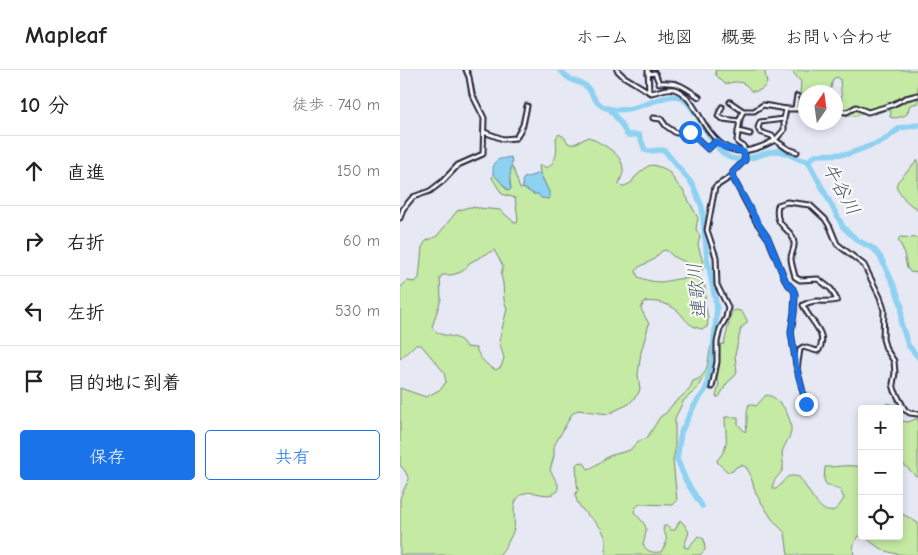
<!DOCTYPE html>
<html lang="ja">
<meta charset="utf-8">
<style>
:root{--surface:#fff;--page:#f2f2f2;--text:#222;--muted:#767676;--line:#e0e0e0;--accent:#1a73e8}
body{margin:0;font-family:"Comic Neue","Klee One",sans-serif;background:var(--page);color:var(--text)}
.controls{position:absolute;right:15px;bottom:15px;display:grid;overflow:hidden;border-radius:5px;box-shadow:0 2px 8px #0003}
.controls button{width:45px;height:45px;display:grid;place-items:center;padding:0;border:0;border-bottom:1px solid var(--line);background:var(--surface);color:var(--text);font:25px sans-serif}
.compass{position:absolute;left:398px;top:15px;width:45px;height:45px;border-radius:50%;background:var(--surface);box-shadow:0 2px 8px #0003;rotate:13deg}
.stop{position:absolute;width:15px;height:15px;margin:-11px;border:4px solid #1a73e8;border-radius:50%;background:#fff}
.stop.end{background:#1a73e8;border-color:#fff;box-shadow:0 1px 5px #0008}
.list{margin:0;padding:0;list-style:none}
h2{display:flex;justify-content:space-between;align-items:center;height:65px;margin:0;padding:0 20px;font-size:21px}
h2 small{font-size:16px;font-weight:400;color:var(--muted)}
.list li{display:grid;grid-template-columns:32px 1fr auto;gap:15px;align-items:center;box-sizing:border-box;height:70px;padding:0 20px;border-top:1px solid var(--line)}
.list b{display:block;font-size:19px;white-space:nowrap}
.list em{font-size:16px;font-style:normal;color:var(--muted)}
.actions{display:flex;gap:10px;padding:15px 20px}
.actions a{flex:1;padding:11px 0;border:1px solid var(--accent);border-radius:5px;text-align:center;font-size:18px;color:var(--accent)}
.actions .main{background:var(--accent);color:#fff}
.icon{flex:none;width:28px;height:28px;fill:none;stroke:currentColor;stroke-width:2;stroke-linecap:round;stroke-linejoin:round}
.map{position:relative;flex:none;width:518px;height:485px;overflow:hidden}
header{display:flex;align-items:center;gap:30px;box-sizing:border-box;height:70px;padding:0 25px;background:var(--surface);border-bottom:1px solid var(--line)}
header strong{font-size:24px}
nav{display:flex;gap:28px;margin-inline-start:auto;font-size:18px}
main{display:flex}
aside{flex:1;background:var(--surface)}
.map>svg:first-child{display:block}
.green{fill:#c5eaa4;stroke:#748670;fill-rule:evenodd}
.water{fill:#8fd1f0;stroke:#638ba8}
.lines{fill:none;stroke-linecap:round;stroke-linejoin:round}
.river{stroke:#8fd1f0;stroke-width:5.5}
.street-casing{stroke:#22223b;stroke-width:7}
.street{stroke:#fdfcf7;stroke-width:3}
.route{stroke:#1a73e8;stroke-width:6}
.labels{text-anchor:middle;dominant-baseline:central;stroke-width:4;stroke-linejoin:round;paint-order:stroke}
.water-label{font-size:19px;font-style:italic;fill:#435771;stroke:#fdfcf7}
</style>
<header>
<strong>Mapleaf</strong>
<nav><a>ホーム</a><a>地図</a><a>概要</a><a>お問い合わせ</a></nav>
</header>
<main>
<aside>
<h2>10 分<small>徒歩 · 740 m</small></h2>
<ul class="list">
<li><svg class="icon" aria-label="ahead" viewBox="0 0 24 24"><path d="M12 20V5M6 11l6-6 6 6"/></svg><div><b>直進</b></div><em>150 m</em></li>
<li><svg class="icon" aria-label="right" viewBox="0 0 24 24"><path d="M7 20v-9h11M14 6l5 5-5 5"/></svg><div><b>右折</b></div><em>60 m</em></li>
<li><svg class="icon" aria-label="left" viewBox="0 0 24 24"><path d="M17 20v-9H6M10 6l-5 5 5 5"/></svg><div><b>左折</b></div><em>530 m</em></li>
<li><svg class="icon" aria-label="arrive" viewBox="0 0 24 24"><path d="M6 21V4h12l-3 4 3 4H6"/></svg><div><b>目的地に到着</b></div></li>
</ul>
<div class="actions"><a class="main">保存</a><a>共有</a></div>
</aside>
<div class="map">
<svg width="518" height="485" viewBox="0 0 518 485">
<rect width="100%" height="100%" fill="#e6e9f4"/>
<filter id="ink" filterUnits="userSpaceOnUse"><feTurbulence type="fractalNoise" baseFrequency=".02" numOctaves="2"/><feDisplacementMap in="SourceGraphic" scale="10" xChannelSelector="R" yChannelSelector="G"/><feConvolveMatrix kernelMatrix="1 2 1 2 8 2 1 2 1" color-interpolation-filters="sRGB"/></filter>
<g filter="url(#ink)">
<g class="green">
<path d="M315 0H518V33L510 35 507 44C503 47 495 49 490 47L491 41 489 39 475 44 464 42C456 47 451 48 443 44L440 9 437 7 433 9 430 22H406L405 27 400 24 401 12 392 1 368 0 365 3 367 13C363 20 358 22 351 21 344 10 336 11 325 14L316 5Z"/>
<path d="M159 64 164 67 169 74H174L189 67C201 74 222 82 223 99 224 104 220 109 219 114L222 117 231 113 235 107 248 96 253 95 263 98 270 103 277 114 283 120 298 148 296 159 300 166 298 175 304 196 301 202 296 201 290 197 287 193 273 186 266 180 262 181 253 190 239 197 236 201 238 207C246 210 252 212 261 212 272 211 297 202 304 215 307 220 305 225 305 230 305 239 310 248 307 257L303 259C292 258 287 252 281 244 272 234 256 230 244 232L241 239 249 254 241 282 238 304 240 319 238 324 229 334 208 344 178 340 172 344 154 376V386L150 400 158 414V421C146 431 132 417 121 425 110 433 116 447 114 458 112 466 105 479 99 485H0V428L9 409 5 401 0 395V318L26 327 41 319 46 312 44 302 21 275H15L0 289V218L7 211 15 212 19 208 20 199 22 177 26 171 37 166 57 141 69 137 100 140 115 153H117L118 149 115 128 102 124 92 108 93 104 97 107 107 120 111 119 109 104 111 98H113L120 119 123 118 134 124 149 122 140 103 139 96 141 95 147 98C158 90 157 80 156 68ZM94 180 103 196 101 205 103 213 104 230 107 239 99 271 104 288 101 297 96 300C86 295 80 289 76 278L66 277C59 261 39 270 32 257L41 229 40 208 42 205C52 206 66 203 69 193Z"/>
<path d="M518 90V139C507 134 502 127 496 116L498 111Z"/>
<path d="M500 167 518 168V203L510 202 507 198 503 179 498 170Z"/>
<path d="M337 240 342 242 347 250V253L341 258 335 285 337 302 335 306 327 313 319 327H316L319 314 317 309 312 307 302 309 297 319 284 330 275 348V381L273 390 277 431 273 435 240 434 236 437 234 442C246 456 249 455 243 474 247 482 252 483 261 482 266 474 269 469 263 460L264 456H268L271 460H275L280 450 284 454 289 462 284 477 288 478 298 466 304 469 305 480 300 485H206C206 479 207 470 204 464 198 449 179 444 175 425L178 420C176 411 177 404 176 395L179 392 184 393 188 399 193 397 209 386 230 380 237 372 247 368 260 347 266 343 272 335 289 320 293 311C310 306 307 290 311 276L324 274 331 244 332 241Z"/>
<path d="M366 325C380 326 392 347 391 361 390 369 384 374 382 383 382 388 384 394 383 398 381 406 371 409 373 419H376C386 411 384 403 399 407 410 419 426 463 444 428L440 420 426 414 424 410 425 397C438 397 449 394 462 397V466H459C454 472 452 477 454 485H388L385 463 372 449 356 424 350 404 346 397 341 395 336 397 333 401 328 402 318 393 317 390C331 376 325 365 325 347H338V354L345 362C349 353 345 343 349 334L356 336Z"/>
<path d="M496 329H498L501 331 500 342 502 351 508 352 518 348V406H516L499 390V339H476L483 337 487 333 496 335Z"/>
<path d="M499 442 518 453V485C493 485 483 483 464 466H499Z"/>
</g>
<g class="water">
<path d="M111 87C114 96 107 108 111 119L109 121 93 104C93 88 96 90 111 87Z"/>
<path d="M140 103 149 122V129L141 128 138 124H134L123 118 122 111 124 108Z"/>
</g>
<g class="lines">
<g class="river">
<path d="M160 0C164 4 167 8 172 10 176 12 182 13 186 16 193 22 192 30 202 36 229 50 265 20 280 27 295 33 309 74 327 86 341 95 361 83 376 81 387 80 396 91 408 91"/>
<path d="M210 39 221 54 227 65H239L245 80C251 83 259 78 265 81L293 115 302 137 307 188 317 238 312 292 306 319 294 336 281 362 277 389 286 411 302 436"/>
<path d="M408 91 443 157 457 170 474 179 481 188 496 220 502 237 501 253 508 275 518 287"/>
<path d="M408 91 416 85 448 84 459 80 483 71 500 58 518 55"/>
</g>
<defs>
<g id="street">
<path d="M217 0 223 6 251 23C259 22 266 17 274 19 287 23 294 37 300 47 320 83 339 90 375 70L388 79 397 82"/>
<path d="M248 0 249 22"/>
<path d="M248 4 255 3 259 13C280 12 282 16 299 27"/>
<path d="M330 32 343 41"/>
<path d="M322 37 318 46 323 49 339 51"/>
<path d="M395 38 397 26"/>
<path d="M436 41 447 42 456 37 468 42 492 35 506 28 518 25"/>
<path d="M253 48 261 49 266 56 276 63 290 62 308 79 316 71"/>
<path d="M384 49V60L375 70 372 66 360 62 358 58 360 52 384 49 386 39"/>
<path d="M338 61 350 64"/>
<path d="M84 62 103 69 116 68 123 55 127 36"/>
<path d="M332 106 357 153 368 168 386 212 393 219 395 224 394 243 391 262 396 295 406 334"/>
<path d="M0 148 3 139 13 127 30 121 43 111 58 95 83 84 84 48 72 24 69 7 66 0"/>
<path d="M397 299 400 279 403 277 417 281 419 280C429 263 409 251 403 235 417 227 424 234 437 230L431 219 418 209 400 210 395 207C394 201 391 194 391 188 391 183 395 178 394 173 393 157 373 159 378 135L387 132 410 135 425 149 430 157 437 174 464 195 480 227 484 240 483 269 486 279 494 291 495 303 493 314 495 321 505 340 510 343 518 344"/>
<path d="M312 317 317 292V272L320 259 326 248 328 237 317 215 316 187 307 160 315 117 332 106 333 102 345 90 344 77 338 73 337 70 340 49 343 41H354L363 35 386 39H406"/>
</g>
</defs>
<use href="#street" class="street-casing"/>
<use href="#street" class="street"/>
</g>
</g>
<g class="lines" filter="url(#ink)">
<path class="route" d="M290 62 308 79 316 71 324 77 344 82 345 90 333 102 332 106 358 153 368 168 386 212 393 219 395 224 394 243 391 262 396 295 406 334"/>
</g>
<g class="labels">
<g class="water-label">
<text transform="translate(441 119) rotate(61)">牛谷川</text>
<text transform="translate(297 221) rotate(-96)">連歌川</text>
</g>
</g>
</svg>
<div class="controls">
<button>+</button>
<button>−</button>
<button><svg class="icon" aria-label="locate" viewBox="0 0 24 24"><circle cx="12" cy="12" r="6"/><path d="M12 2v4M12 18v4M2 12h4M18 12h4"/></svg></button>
</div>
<svg class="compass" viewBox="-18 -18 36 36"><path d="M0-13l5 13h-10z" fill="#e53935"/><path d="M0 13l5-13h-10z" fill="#767676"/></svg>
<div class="stop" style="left:290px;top:62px"></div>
<div class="stop end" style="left:406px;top:334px"></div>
</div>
</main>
